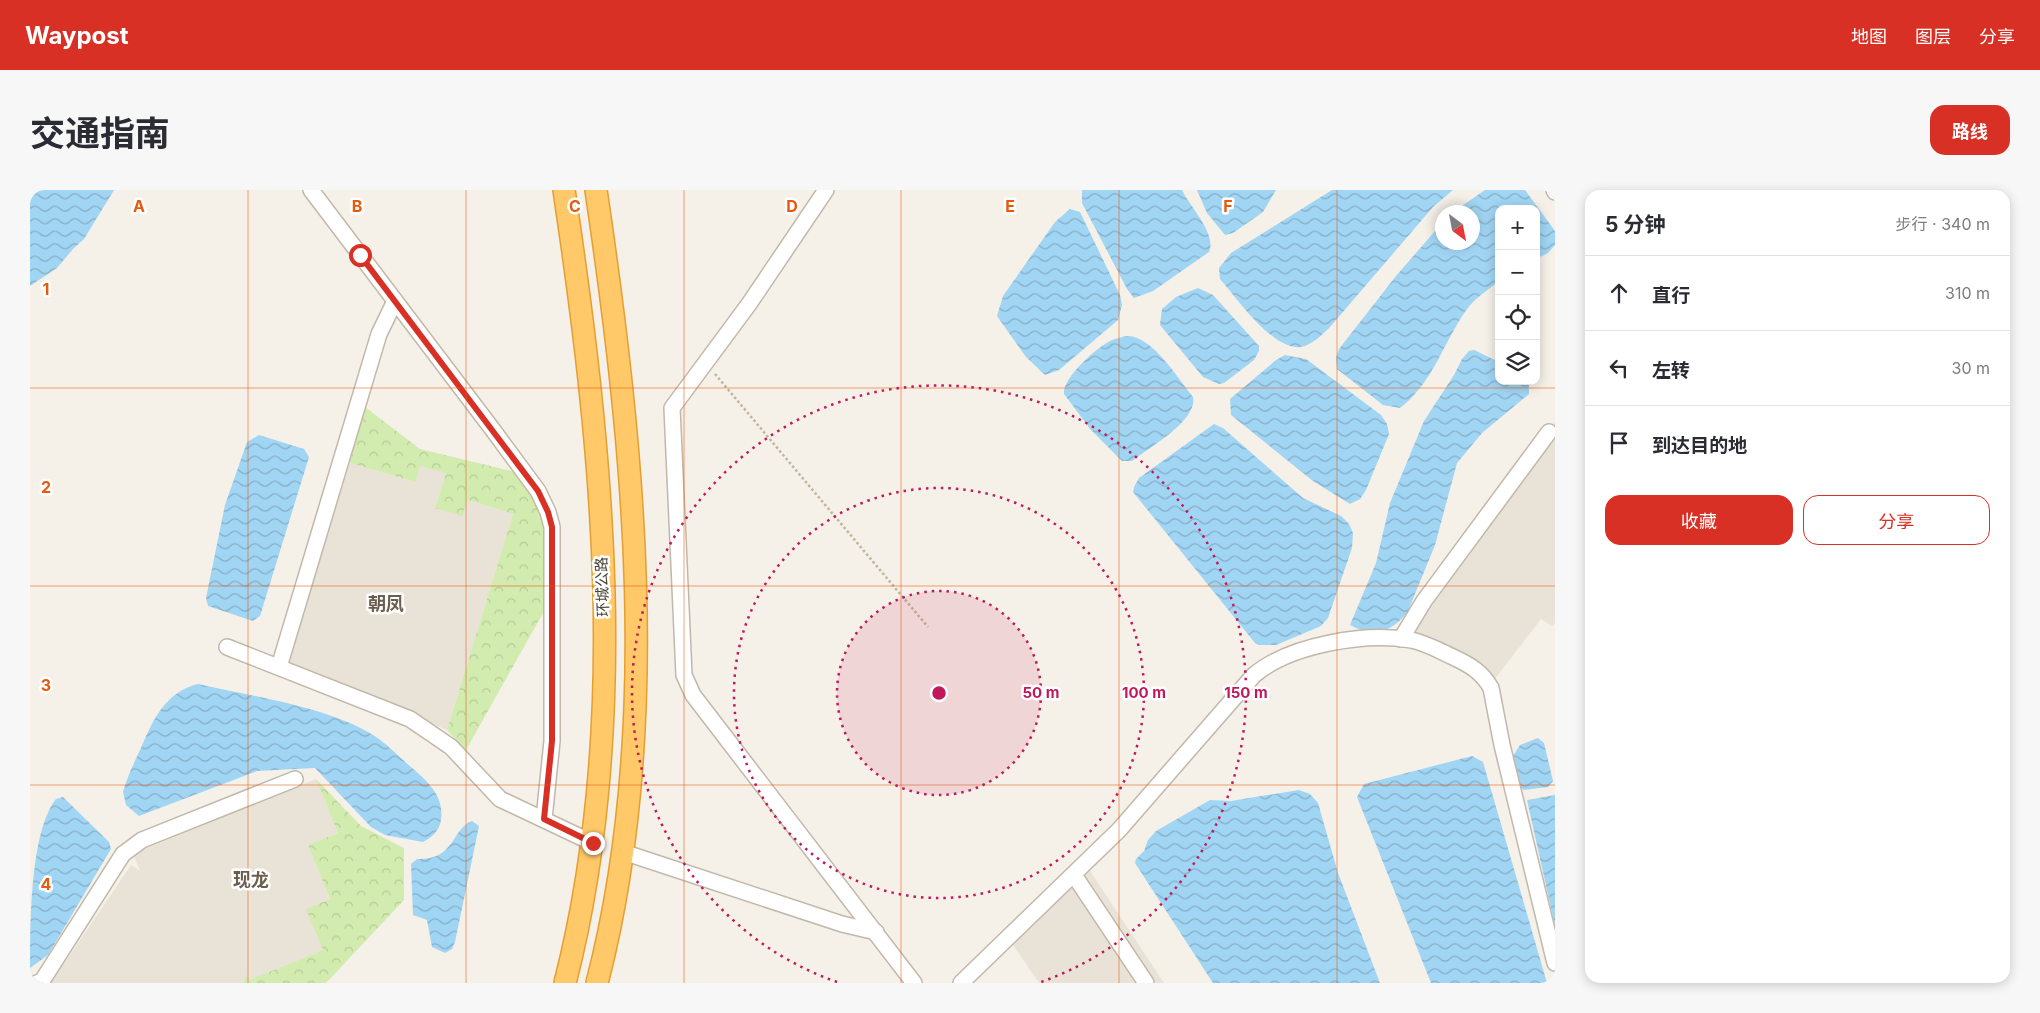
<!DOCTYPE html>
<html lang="zh">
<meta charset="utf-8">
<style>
:root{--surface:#fff;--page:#f7f7f7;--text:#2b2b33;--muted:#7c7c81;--line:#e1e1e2;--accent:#d93025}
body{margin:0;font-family:Inter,"Noto Sans SC",sans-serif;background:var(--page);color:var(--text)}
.controls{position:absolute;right:15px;top:15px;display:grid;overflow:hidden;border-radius:10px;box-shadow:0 2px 12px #0003}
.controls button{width:45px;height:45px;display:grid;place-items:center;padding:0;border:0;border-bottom:1px solid var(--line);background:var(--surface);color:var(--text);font:25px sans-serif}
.compass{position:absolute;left:1405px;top:15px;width:45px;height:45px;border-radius:50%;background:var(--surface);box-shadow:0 2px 12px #0003;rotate:148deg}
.stop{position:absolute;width:15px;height:15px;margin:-11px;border:4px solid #d93025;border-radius:50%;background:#fff}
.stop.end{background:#d93025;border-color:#fff;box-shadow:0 1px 5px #0008}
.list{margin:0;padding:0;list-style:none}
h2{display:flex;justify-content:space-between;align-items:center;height:65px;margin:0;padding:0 20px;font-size:21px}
h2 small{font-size:16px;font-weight:400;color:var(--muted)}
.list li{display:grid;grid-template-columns:32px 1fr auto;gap:15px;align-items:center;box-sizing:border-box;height:75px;padding:0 20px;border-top:1px solid var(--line)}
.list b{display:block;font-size:19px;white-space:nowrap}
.list em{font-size:16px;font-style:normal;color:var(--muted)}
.actions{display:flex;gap:10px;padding:15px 20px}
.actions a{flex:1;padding:11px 0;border:1px solid var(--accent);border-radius:15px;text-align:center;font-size:18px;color:var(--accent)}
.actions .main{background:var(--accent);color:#fff}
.icon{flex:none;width:28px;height:28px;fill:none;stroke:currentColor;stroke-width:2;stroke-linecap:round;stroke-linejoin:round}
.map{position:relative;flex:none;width:1525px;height:793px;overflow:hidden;border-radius:15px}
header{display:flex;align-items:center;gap:30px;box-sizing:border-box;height:70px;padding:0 25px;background:var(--accent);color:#fff}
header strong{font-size:24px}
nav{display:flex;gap:28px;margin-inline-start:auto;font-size:18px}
.intro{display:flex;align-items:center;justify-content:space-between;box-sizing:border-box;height:120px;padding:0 30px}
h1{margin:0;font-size:35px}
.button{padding:12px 22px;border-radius:15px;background:var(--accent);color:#fff;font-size:18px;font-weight:700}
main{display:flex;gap:30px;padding:0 30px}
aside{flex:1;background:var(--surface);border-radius:15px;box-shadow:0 2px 12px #0003}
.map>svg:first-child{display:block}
.residential{fill:#e9e2d6}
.forest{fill:url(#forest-crowns)}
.water{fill:url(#water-waves)}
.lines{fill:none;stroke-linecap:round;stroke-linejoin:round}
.minor-casing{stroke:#c1b8aa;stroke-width:18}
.highway-casing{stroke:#e69e31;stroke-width:24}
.path{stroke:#c3b49a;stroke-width:2.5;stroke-dasharray:2.5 2.5;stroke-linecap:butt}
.minor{stroke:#fff;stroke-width:15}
.highway{stroke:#ffc869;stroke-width:21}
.route{stroke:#d93025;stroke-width:6}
.grid{fill:none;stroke:#e8590c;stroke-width:1;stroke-opacity:0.55}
.ring{fill:none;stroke:#c2185b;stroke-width:2.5;stroke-dasharray:2.5 5}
.labels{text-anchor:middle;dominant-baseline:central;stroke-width:5;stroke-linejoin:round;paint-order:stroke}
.street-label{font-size:15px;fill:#494136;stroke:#fff}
.quarter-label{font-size:18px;font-weight:bold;fill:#6c5e4d;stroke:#fff}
.grid-label{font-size:16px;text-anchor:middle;font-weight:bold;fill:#e8590c;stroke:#fff;stroke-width:5;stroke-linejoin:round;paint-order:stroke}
.centre{fill:#c2185b;stroke:#fff;stroke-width:2.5}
.ring-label{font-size:15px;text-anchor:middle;font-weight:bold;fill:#c2185b;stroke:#fff;stroke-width:5;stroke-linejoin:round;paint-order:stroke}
</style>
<header>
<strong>Waypost</strong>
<nav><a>地图</a><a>图层</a><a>分享</a></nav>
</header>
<div class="intro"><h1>交通指南</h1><a class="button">路线</a></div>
<main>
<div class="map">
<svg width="1525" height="793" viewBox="0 0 1525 793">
<defs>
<pattern id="forest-crowns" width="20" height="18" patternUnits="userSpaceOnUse" patternTransform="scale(1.25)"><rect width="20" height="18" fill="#d2ebaf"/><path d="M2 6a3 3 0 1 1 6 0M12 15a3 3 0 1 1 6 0" fill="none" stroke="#b6cb97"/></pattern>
<pattern id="water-waves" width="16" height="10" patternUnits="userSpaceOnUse" patternTransform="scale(1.25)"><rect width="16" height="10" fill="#a1d5f4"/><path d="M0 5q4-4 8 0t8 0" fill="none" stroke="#85aec6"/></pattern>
</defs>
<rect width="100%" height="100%" fill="#f5f0e8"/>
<g class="residential">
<path d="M1525 232V433L1522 436 1511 429 1464 490 1449 477 1368 439Z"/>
<path d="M320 273 384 292 390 275 416 283 405 318 437 310 483 324 417 540 258 474Z"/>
<path d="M286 589 308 643 278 655 300 709 277 719 293 760 219 790 217 786 212 793H21L101 675 110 681 103 664Z"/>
<path d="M1060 681 1134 793H1009L981 752Z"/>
</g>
<g class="forest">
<path d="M335 217 390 259 489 283 508 313 515 336 513 423 436 560 417 540 483 324 438 310 432 326 405 318 416 283 390 276 385 292 320 273Z"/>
<path d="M286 589 331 636 374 658V710L296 793H212L217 785 219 790 293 760 276 719 300 709 278 655 308 643Z"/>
</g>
<g class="water">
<path d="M0 0H84L54 49 43 59 27 78 0 96Z"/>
<path d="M1052 0H1152C1160 17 1187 44 1179 62L1123 101 1104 108 1097 99 1052 13Z"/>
<path d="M1167 0H1246L1233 22 1203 43 1195 45 1177 23Z"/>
<path d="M1302 0H1423L1403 17 1300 137C1293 144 1285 152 1275 156 1246 166 1207 108 1190 89L1189 78 1201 63Z"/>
<path d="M1455 0H1495L1525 41V55L1518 63 1506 69V19H1469V91C1458 100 1445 108 1437 119 1414 151 1403 193 1370 218L1353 215 1307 179 1306 168 1309 159 1366 86 1412 33V52H1442V22H1423Z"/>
<path d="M1040 19 1050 22 1090 105 1092 115 1088 130 1029 180 1015 185 996 167 967 126 973 106 1025 32Z"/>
<path d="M1168 98 1183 105 1229 156V161L1224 170 1194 193 1189 194 1173 187 1130 135 1132 119 1146 107Z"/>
<path d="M1097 146C1122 145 1149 190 1163 207 1168 230 1119 258 1102 271H1092L1061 240 1034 204C1032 188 1068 156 1082 150 1087 148 1092 147 1097 146Z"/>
<path d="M1444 160 1469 172V191H1499V204L1452 243 1427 273 1405 355 1378 421C1363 442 1343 448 1320 435L1346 373 1360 313 1394 231 1424 185 1432 169 1439 161Z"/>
<path d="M1255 165 1276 169 1351 225 1357 234 1359 244 1336 300 1330 309 1320 314 1283 291 1201 225 1200 209 1246 170Z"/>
<path d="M1184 234 1193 238 1273 308 1311 326 1319 334 1323 343 1322 358 1298 428 1291 436 1246 455H1229L1225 453 1103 302 1104 297 1109 288Z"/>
<path d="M229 245 274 259 279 267 230 426 223 431 178 416 176 408 195 315 217 252Z"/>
<path d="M168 494C223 507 303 517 349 549 360 557 370 568 381 577 393 587 410 602 411 619 413 635 407 645 393 652L355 645 341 637 285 578 227 581 109 626 96 615 93 602C97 587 104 573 111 558 123 530 135 502 168 494Z"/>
<path d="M1508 548 1514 553 1523 591 1518 597 1494 600 1489 597 1483 566 1490 555Z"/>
<path d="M1442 566 1453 572 1517 793H1401L1327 607 1334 594Z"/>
<path d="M1269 600 1280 604 1288 613 1308 683 1350 793H1183L1105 673 1106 669 1114 661 1118 650 1126 641 1180 610 1201 611Z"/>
<path d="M1525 605V736L1497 610Z"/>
<path d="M33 607 79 652 81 659 18 765 0 778C0 733 0 642 26 609Z"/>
<path d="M442 631 449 636 425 752 422 759 415 763 402 757 397 730 383 725 381 674 387 669C426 670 421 639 442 631Z"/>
</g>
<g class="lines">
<defs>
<g id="minor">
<path d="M281 0 463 240 508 301 518 322 522 337V551L514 629"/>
<path d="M796 0 719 114 642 218 654 485 663 505 884 793"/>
<path d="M1524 0 1525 2"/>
<path d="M1371 449 1394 411 1519 242"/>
<path d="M197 457 380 529 421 557 470 609 563 653"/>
<path d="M249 477 349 144 365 111"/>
<path d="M593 662 812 734 846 742"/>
<path d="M1044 685 1116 793"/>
<path d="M7 793 12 791 93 664 112 650 265 589"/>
<path d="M931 793 1089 640 1224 485C1260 455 1334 442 1381 450 1396 453 1410 461 1423 467 1440 475 1452 482 1461 498L1472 555 1525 773"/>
</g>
<g id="highway">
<path d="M534 0C573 261 601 535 535 793"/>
<path d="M566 0C604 257 633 538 567 793"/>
</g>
</defs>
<use href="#minor" class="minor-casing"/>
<use href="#highway" class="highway-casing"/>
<path class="path" d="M685 184 898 437"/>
<use href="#minor" class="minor"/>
<use href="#highway" class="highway"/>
</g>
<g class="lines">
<path class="route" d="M330 65 508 301 518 322 522 337V551L514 629 563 653"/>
</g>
<path class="grid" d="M218 0V793M436 0V793M654 0V793M871 0V793M1089 0V793M1307 0V793M0 198H1525M0 396H1525M0 595H1525"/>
<circle cx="909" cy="503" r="102" fill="#c2185b" fill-opacity=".12"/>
<g class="ring">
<circle cx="909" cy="503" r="102"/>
<circle cx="909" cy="503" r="205"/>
<path d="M807 792A307 307 0 1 1 1011 792"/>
</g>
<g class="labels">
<g class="street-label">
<text transform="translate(572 397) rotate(-92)">环城公路</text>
</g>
<g class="quarter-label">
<text x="356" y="413">朝凤</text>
<text x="221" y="689">现龙</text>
</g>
</g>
<g class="grid-label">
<text x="109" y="22">A</text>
<text x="327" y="22">B</text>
<text x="545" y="22">C</text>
<text x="762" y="22">D</text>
<text x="980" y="22">E</text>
<text x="1198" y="22">F</text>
<text x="16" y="105">1</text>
<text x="16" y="303">2</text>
<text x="16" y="501">3</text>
<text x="16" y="700">4</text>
</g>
<circle cx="909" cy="503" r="8" class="centre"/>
<g class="ring-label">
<text x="1011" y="508">50 m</text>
<text x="1114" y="508">100 m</text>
<text x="1216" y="508">150 m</text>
</g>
</svg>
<div class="controls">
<button>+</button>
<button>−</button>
<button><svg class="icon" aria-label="locate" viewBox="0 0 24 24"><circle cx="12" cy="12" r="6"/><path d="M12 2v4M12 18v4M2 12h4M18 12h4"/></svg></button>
<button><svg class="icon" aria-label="layers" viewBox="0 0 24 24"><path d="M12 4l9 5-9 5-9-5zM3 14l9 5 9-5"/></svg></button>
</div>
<svg class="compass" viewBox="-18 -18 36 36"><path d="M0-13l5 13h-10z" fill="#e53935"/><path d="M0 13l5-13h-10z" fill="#7c7c81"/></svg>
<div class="stop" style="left:330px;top:65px"></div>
<div class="stop end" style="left:563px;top:653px"></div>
</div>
<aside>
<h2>5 分钟<small>步行 · 340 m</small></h2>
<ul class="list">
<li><svg class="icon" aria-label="ahead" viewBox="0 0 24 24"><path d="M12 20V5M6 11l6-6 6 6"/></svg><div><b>直行</b></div><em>310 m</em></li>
<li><svg class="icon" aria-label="left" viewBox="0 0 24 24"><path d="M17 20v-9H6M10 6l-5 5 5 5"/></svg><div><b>左转</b></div><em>30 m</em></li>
<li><svg class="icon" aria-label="arrive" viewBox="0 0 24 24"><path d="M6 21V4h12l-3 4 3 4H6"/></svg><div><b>到达目的地</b></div></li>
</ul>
<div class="actions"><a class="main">收藏</a><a>分享</a></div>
</aside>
</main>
